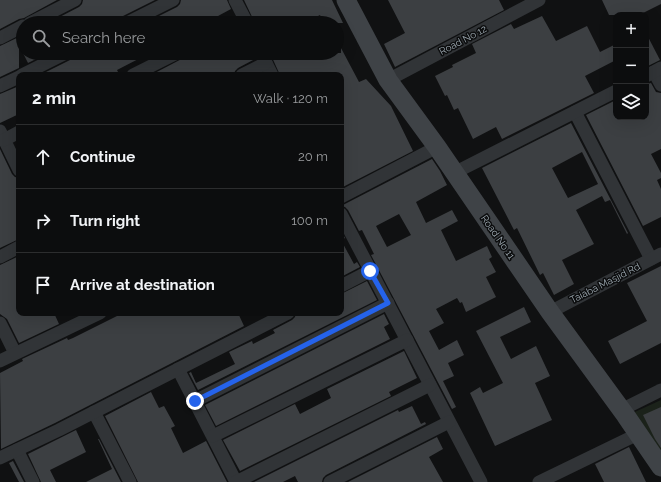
<!DOCTYPE html>
<meta charset="utf-8">
<style>
:root{--surface:#0c0d0e;--page:#1a1b1c;--text:#f1f3f6;--muted:#9a9c9e;--line:#2c2d2e}
body{margin:0;font-family:Raleway,sans-serif;background:var(--page);color:var(--text)}
.controls{position:absolute;right:12px;top:12px;display:grid;overflow:hidden;border-radius:8px;box-shadow:0 4px 16px #0002}
.controls button{width:36px;height:36px;display:grid;place-items:center;padding:0;border:0;border-bottom:1px solid var(--line);background:var(--surface);color:var(--text);font:20px sans-serif}
.stop{position:absolute;width:12px;height:12px;margin:-9px;border:3px solid #2563eb;border-radius:50%;background:#fff}
.stop.end{background:#2563eb;border-color:#fff;box-shadow:0 1px 4px #0008}
.list{margin:0;padding:0;list-style:none}
h2{display:flex;justify-content:space-between;align-items:center;height:52px;margin:0;padding:0 16px;font-size:17px}
h2 small{font-size:13px;font-weight:400;color:var(--muted)}
.list li{display:grid;grid-template-columns:26px 1fr auto;gap:12px;align-items:center;box-sizing:border-box;height:64px;padding:0 16px;border-top:1px solid var(--line)}
.list b{display:block;font-size:15px;white-space:nowrap}
.list em{font-size:13px;font-style:normal;color:var(--muted)}
.icon{flex:none;width:22px;height:22px;fill:none;stroke:currentColor;stroke-width:2;stroke-linecap:round;stroke-linejoin:round}
.map{position:relative;flex:none;width:661px;height:482px;overflow:hidden}
.search{position:absolute;background:var(--surface);box-shadow:0 4px 16px #0002;left:16px;top:16px;width:328px;height:44px;display:flex;align-items:center;gap:10px;box-sizing:border-box;padding:0 14px;border-radius:22px;color:var(--muted);font-size:15px}
.panel{position:absolute;background:var(--surface);box-shadow:0 4px 16px #0002;left:16px;top:72px;width:328px;height:244px;border-radius:8px}
.map>svg:first-child{display:block}
.green{fill:#1b221a}
.building{fill:#3c3f42;fill-rule:evenodd}
.lines{fill:none;stroke-linecap:round;stroke-linejoin:round}
.street{stroke:#313437;stroke-width:13}
.secondary{stroke:#3f4347;stroke-width:19}
.route{stroke:#2563eb;stroke-width:5}
.labels{text-anchor:middle;dominant-baseline:central;stroke-width:3;stroke-linejoin:round;paint-order:stroke}
.street-label{font-size:10px;fill:#a0acb4;stroke:#0b0c0d}
</style>
<div class="map">
<svg width="661" height="482" viewBox="0 0 661 482">
<rect width="100%" height="100%" fill="#101112"/>
<path class="green" d="M661 400V465L626 416Z"/>
<g class="building">
<path d="M0 0H57L24 18 19 19 0 29Z"/>
<path d="M83 0H155L123 16 120 19 119 23H48L79 7 82 4Z"/>
<path d="M181 0H227L231 9 205 23H145L177 7 180 4Z"/>
<path d="M244 0H332L343 23H324L320 15 304 23H255Z"/>
<path d="M388 0H499L504 10 395 67 384 44 405 33Z"/>
<path d="M602 0H661V4L639 15H609Z"/>
<path d="M542 16 556 41 587 26 600 52 616 44V60L585 76 594 93 502 139 496 127 473 139 458 108 454 110 447 95 445 96 435 76 453 67 452 65 476 53 472 44 511 24 514 29Z"/>
<path d="M646 33 660 60 646 67Z"/>
<path d="M23 35V52L19 44V68L0 77V46Z"/>
<path d="M341 48 359 82 366 79 391 106 413 151 341 188V75H280L270 53H341Z"/>
<path d="M23 53H48L28 63Z"/>
<path d="M74 53H150L117 70 118 72 112 75H40L70 60 73 57Z"/>
<path d="M193 53H253L255 59 238 68 235 71 234 75H151Z"/>
<path d="M651 83 656 92 661 93V149L651 154 661 173V178L657 180 661 189V217L643 226 586 115 616 100V117H646V84Z"/>
<path d="M19 86V114L0 123V94Z"/>
<path d="M571 123 628 233 627 234 610 200 605 202 602 196 576 210 594 244 562 260 574 284 554 295 543 273 540 275 517 228 514 230 482 168ZM582 152 598 184 568 198 552 168Z"/>
<path d="M0 149 12 174 15 177 19 178V239L0 248Z"/>
<path d="M432 159 440 171 447 185 416 202 426 223 452 210 458 221 441 230 456 261 487 246 492 257 489 259 496 272 486 277 496 297 466 312 462 302 460 303 457 298 436 309 444 323 429 331 439 350 457 340 464 355 448 363 454 376 443 381 456 407 452 409 371 255 374 254 362 230 359 231 348 210 345 207 341 206ZM399 214 411 235 387 247 376 226Z"/>
<path d="M341 231 345 238 341 240 354 264 357 262 360 267 341 277Z"/>
<path d="M19 256V313H54L59 324 19 343 7 319 0 314V265Z"/>
<path d="M661 266V343L620 364 608 341 647 321 627 283Z"/>
<path d="M367 281 377 300 198 390 189 373 191 372 196 383 235 364 229 352 252 341 253 344 275 333 273 330 292 320 295 317 296 313H341V294Z"/>
<path d="M524 307 531 322 500 337 511 359 536 346 550 376 535 383 552 420 495 446 470 393 480 387 483 393 503 383 476 331Z"/>
<path d="M123 313H238L244 326 55 423 1 449 0 373 23 361 22 359 67 338 68 340 73 338Z"/>
<path d="M384 314 389 324 384 327 390 339 216 426 205 405Z"/>
<path d="M404 351 417 378 389 392 391 396 240 471 223 440 295 404 300 414 331 398 327 389Z"/>
<path d="M151 392 159 408 164 406 175 426 171 428 183 453 206 441 227 482H138L105 416Z"/>
<path d="M412 406 421 424 425 422 426 424 326 475 323 478 322 482H298L295 476 283 482H254L398 410 399 412Z"/>
<path d="M661 407V448L655 439 643 415Z"/>
<path d="M76 430 86 452 50 470 56 482H41L28 454Z"/>
<path d="M437 437 443 449 429 457 443 482H348Z"/>
<path d="M98 439H99L121 482H86L112 469Z"/>
<path d="M629 447 646 482H604L595 464Z"/>
<path d="M13 461 24 482H19L9 463Z"/>
</g>
<g class="lines">
<g class="street">
<path d="M235 0 247 23"/>
<path d="M30 23 75 0"/>
<path d="M127 23 173 0"/>
<path d="M0 38 23 26"/>
<path d="M261 53 272 75"/>
<path d="M654 72 661 85"/>
<path d="M22 75 66 53"/>
<path d="M133 75 177 53"/>
<path d="M242 75 266 63"/>
<path d="M646 76 661 68"/>
<path d="M388 80 539 0"/>
<path d="M0 86 19 77"/>
<path d="M575 112 651 259"/>
<path d="M0 131 19 170"/>
<path d="M4 140 19 132"/>
<path d="M454 173 616 91"/>
<path d="M341 197 437 147"/>
<path d="M341 214 481 482"/>
<path d="M0 257 19 247"/>
<path d="M341 286 370 271"/>
<path d="M550 312 661 254"/>
<path d="M0 323 15 353"/>
<path d="M0 361 100 313"/>
<path d="M178 369 236 482"/>
<path d="M195 401 388 303"/>
<path d="M621 410 661 390"/>
<path d="M94 412 130 482"/>
<path d="M213 436 407 340"/>
<path d="M17 450 33 482"/>
<path d="M0 458 59 430 288 313"/>
<path d="M236 482 430 385"/>
<path d="M330 482 449 422"/>
<path d="M539 482 638 434"/>
</g>
<path class="secondary" d="M346 0 388 80 437 147 550 312 626 416 661 467"/>
</g>
<g class="lines">
<path class="route" d="M195 401 388 303 370 271"/>
</g>
<g class="labels">
<g class="street-label">
<text transform="translate(463 40) rotate(-28)">Road No 12</text>
<text transform="translate(498 237) rotate(55)">Road No 11</text>
<text transform="translate(605 283) rotate(-27)">Taiaba Masjid Rd</text>
</g>
</g>
</svg>
<div class="controls">
<button>+</button>
<button>−</button>
<button><svg class="icon" aria-label="layers" viewBox="0 0 24 24"><path d="M12 4l9 5-9 5-9-5zM3 14l9 5 9-5"/></svg></button>
</div>
<div class="stop" style="left:370px;top:271px"></div>
<div class="stop end" style="left:195px;top:401px"></div>
<div class="search"><svg class="icon" aria-label="search" viewBox="0 0 24 24"><circle cx="10" cy="10" r="6"/><path d="M15 15l6 6"/></svg>Search here</div>
<section class="panel">
<h2>2 min<small>Walk · 120 m</small></h2>
<ul class="list">
<li><svg class="icon" aria-label="ahead" viewBox="0 0 24 24"><path d="M12 20V5M6 11l6-6 6 6"/></svg><div><b>Continue</b></div><em>20 m</em></li>
<li><svg class="icon" aria-label="right" viewBox="0 0 24 24"><path d="M7 20v-9h11M14 6l5 5-5 5"/></svg><div><b>Turn right</b></div><em>100 m</em></li>
<li><svg class="icon" aria-label="arrive" viewBox="0 0 24 24"><path d="M6 21V4h12l-3 4 3 4H6"/></svg><div><b>Arrive at destination</b></div></li>
</ul>
</section>
</div>
